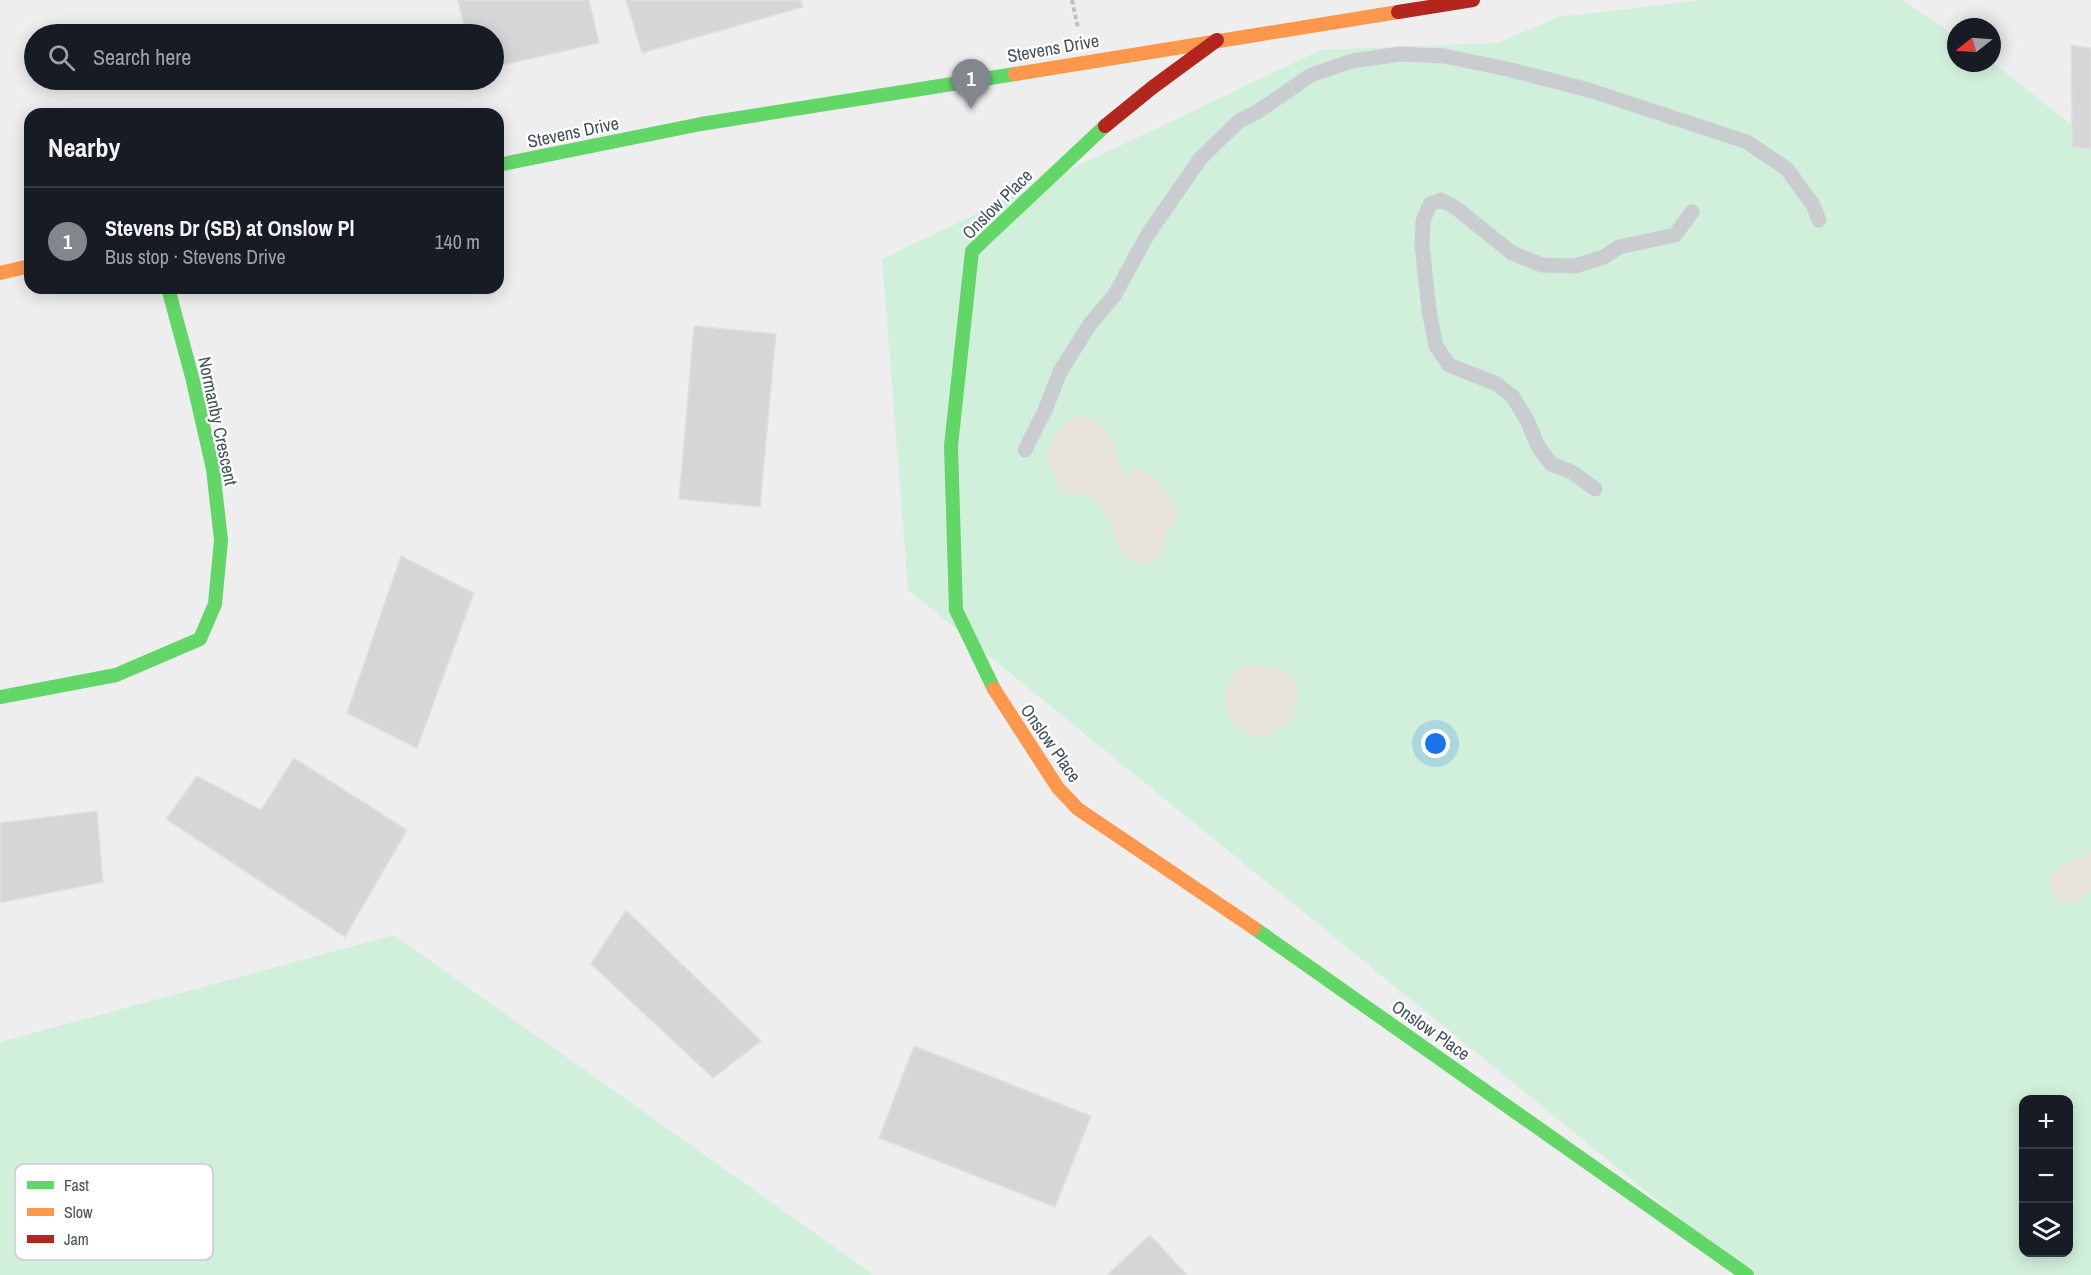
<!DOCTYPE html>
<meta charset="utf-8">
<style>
:root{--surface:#171b24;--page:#242831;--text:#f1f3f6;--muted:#9ea1a6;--line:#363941;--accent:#80888e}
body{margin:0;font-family:"Archivo Narrow",sans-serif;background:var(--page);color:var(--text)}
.controls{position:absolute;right:18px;bottom:18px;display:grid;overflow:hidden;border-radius:12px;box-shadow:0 3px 15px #0003}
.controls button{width:54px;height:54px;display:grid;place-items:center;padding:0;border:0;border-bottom:2px solid var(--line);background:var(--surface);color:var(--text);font:30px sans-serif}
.compass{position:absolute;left:1947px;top:18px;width:54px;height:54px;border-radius:50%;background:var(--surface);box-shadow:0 3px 15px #0003;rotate:253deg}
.you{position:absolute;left:1436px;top:744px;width:21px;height:21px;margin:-15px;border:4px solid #fff;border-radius:50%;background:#1a73e8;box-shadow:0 0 0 9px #1a73e833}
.badge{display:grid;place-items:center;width:39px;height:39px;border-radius:50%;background:var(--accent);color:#fff;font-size:20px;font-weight:700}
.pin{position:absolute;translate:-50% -50px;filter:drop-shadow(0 2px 3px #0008)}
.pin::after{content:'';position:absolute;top:32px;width:21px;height:18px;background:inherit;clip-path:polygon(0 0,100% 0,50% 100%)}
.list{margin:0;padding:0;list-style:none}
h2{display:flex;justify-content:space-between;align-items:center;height:78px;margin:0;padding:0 24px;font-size:26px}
h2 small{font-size:20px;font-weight:400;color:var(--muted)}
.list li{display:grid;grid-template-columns:39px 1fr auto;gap:18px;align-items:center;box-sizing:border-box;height:108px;padding:0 24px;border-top:2px solid var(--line)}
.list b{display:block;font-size:22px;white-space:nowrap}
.list p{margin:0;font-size:20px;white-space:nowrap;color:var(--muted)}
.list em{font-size:20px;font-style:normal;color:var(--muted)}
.icon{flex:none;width:33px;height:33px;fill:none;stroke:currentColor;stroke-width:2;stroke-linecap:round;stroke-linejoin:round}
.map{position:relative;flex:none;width:2091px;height:1275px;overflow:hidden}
.search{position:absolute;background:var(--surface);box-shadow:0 3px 15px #0003;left:24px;top:24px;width:480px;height:66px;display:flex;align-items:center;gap:15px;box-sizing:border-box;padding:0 21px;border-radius:33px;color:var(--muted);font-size:22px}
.panel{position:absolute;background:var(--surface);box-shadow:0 3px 15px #0003;left:24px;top:108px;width:480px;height:186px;border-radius:18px}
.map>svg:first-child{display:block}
.green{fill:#d1f0dc;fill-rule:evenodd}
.sand{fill:#e7e3dc}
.building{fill:#d6d6d8;stroke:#e0e0e1;stroke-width:1.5}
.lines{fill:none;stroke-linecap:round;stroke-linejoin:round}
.path{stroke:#b7c4bf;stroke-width:4;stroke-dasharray:4.5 3;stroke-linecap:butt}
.lane{stroke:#cacdcf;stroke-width:15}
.fast{stroke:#63d668;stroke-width:14}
.slow{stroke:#ff974d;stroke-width:14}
.jam{stroke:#b3261e;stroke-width:14}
.labels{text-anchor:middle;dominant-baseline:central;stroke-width:4.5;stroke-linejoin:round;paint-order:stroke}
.street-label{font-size:18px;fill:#45515b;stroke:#fff}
.key{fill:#fff;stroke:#c7cbce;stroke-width:1.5}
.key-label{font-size:16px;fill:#45515b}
</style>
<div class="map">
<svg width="2091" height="1275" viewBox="0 0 2091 1275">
<rect width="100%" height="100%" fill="#efeeee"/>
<g class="green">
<path d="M1702 0H1902L1956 36V63L1992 62 2091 140V1275H1749L908 590 882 259 1321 50 1498 43 1558 17ZM2024 1100H2068V1252H2024Z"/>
<path d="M394 935 874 1275H0V1042Z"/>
</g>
<g class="sand">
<path d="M1081 416C1108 416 1116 451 1122 472L1126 475 1133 474 1136 469 1140 468C1159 479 1172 494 1178 516 1175 522 1171 526 1167 532 1164 538 1165 545 1162 551 1153 571 1130 566 1119 550 1112 530 1108 503 1084 495 1076 493 1069 495 1061 491L1052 470 1046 460 1047 454 1054 437 1066 421Z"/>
<path d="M1247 665C1269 665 1303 669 1297 699 1296 707 1295 715 1289 721 1283 727 1272 733 1265 737 1254 736 1242 734 1235 725 1218 707 1225 674 1247 665Z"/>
<path d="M2091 849V889C2085 894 2080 901 2073 903 2057 907 2047 891 2050 876 2054 862 2081 863 2091 849Z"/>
</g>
<g class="building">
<path d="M458 0H589L599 43 494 67V34H466Z"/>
<path d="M626 0H801L803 7 642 53Z"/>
<path d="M2071 45 2091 48V149L2072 147Z"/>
<path d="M694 326 776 334 760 507 679 499Z"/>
<path d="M401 556 474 593 417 748 347 713Z"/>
<path d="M294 758 407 830 345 937 166 819 197 776 261 810Z"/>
<path d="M97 811 103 882 0 903V823Z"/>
<path d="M626 910 761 1041 713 1078 591 964Z"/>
<path d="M914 1046 1091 1116 1055 1207 879 1138Z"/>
<path d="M1150 1235 1187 1275H1107Z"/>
</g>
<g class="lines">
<path class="path" d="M1072 0 1078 28"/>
<g class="lane">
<path d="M1025 450 1045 410 1061 370 1090 324 1114 296 1148 234 1200 159 1239 121 1257 112 1311 75 1352 61 1400 54 1421 55 1444 56 1507 69 1589 90 1747 142 1787 169 1813 205 1819 220"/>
<path d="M1595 489 1572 472 1551 464 1538 446 1527 420 1513 397 1497 384 1449 365 1436 346 1429 310 1422 244 1423 221 1430 204 1441 200 1456 208 1512 253 1542 265 1575 266 1604 257 1619 247 1675 235 1692 212"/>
</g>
<g class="fast">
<path d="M498 165 701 124 1015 74"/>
<path d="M994 689 956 610 951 446 972 251 1105 126"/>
<path d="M0 697 116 675 200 639 215 604 221 540 213 469 192 377 168 288"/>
<path d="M1254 928 1747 1275"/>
</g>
<g class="slow">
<path d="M1015 74 1398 12"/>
<path d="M0 273 30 266"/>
<path d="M994 689 1058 788 1078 809 1254 928"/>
</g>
<g class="jam">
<path d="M1398 12 1473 0"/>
<path d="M1105 126 1153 87 1217 40"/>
</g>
</g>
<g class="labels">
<g class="street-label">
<text transform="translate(1053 48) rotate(-10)">Stevens Drive</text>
<text transform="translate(573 132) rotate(-12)">Stevens Drive</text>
<text transform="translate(997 204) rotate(-45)">Onslow Place</text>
<text transform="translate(218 421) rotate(78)">Normanby Crescent</text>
<text transform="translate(1051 743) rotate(55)">Onslow Place</text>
<text transform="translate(1431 1030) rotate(35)">Onslow Place</text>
</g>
</g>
<rect x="15" y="1164" width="198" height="96" rx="9" class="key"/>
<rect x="27" y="1181" width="27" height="8" fill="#63d668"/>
<rect x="27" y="1208" width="27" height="8" fill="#ff974d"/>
<rect x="27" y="1235" width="27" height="8" fill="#b3261e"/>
<g class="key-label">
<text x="64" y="1191">Fast</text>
<text x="64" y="1218">Slow</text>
<text x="64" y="1245">Jam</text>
</g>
</svg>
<div class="controls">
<button>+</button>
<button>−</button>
<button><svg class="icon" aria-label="layers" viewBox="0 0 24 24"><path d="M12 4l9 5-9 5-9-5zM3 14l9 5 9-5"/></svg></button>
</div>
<svg class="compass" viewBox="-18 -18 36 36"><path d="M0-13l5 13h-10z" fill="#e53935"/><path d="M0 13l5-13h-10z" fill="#9ea1a6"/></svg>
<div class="you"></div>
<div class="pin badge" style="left:971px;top:109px">1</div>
<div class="search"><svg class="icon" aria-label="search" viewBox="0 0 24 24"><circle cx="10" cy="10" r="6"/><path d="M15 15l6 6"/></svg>Search here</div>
<section class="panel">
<h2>Nearby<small></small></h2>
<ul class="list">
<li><span class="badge">1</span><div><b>Stevens Dr (SB) at Onslow Pl</b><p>Bus stop · Stevens Drive</p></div><em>140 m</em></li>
</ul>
</section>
</div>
